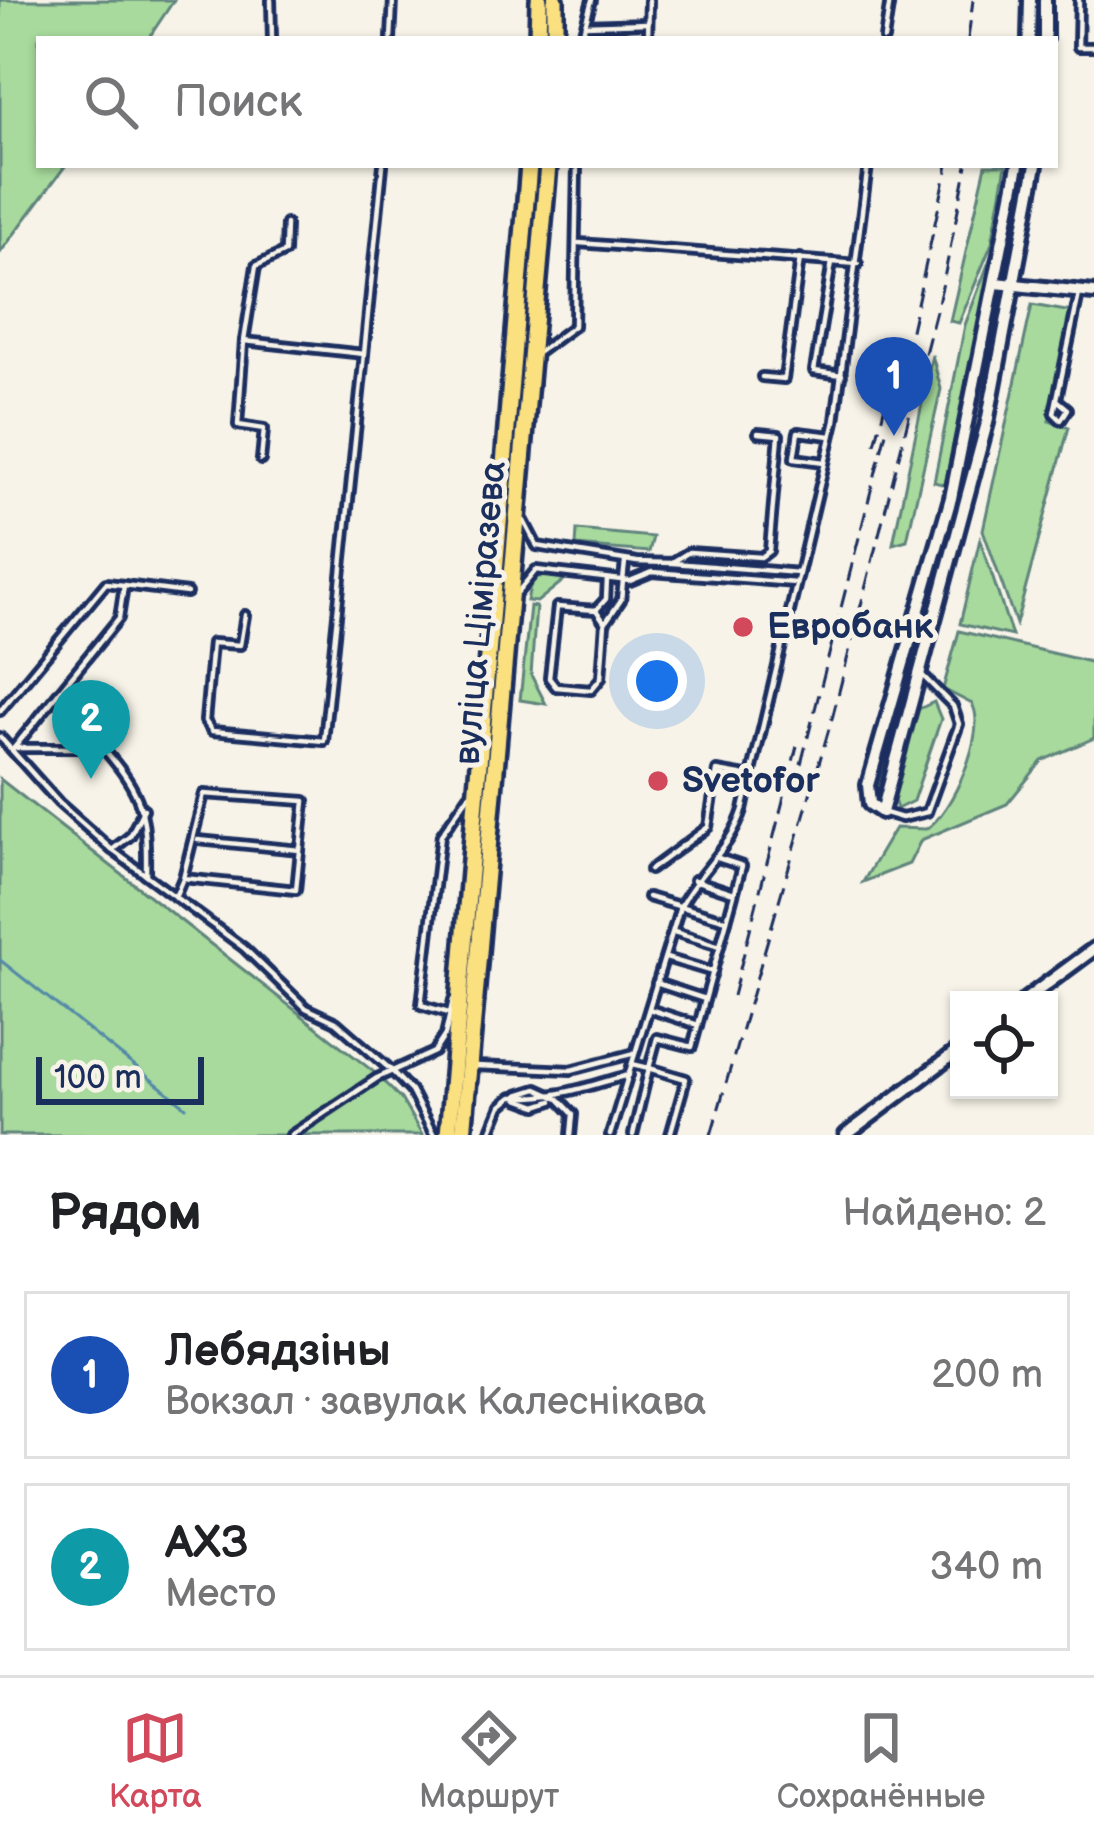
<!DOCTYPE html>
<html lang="ru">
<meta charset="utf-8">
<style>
:root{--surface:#fff;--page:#f6f6f6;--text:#202124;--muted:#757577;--line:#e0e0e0;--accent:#d1495b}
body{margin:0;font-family:"Balsamiq Sans",sans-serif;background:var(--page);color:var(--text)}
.controls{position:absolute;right:36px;bottom:36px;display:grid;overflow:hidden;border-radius:0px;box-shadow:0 3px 9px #0004}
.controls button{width:108px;height:108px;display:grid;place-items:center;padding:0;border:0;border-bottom:3px solid var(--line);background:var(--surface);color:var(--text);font:60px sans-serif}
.scale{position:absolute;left:36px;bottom:30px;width:168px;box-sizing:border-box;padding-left:12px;border:6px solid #1b2f5e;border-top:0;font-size:33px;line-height:42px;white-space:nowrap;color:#1b2f5e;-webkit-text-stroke:9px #f7f3e8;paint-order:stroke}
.you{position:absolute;left:657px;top:681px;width:42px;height:42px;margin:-30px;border:9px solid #fff;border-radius:50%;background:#1a73e8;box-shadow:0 0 0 18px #1a73e833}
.badge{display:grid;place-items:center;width:78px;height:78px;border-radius:50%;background:var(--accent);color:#fff;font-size:39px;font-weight:700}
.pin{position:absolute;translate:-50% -99px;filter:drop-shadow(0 3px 6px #0008)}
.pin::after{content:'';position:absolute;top:63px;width:42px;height:36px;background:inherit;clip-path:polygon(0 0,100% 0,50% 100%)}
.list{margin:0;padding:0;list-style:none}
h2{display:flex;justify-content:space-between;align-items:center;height:156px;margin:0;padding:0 48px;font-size:51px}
h2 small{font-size:39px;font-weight:400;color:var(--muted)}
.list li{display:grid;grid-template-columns:78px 1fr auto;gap:36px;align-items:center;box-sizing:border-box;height:168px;margin:0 24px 24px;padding:0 24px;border:3px solid var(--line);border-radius:0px}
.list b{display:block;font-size:45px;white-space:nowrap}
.list p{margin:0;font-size:39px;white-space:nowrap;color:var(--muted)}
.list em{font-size:39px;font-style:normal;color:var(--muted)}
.icon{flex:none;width:66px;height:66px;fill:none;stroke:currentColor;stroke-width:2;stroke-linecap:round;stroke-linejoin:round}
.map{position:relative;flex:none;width:1094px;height:1135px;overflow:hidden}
.search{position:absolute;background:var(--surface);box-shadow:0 3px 9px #0004;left:36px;right:36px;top:36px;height:132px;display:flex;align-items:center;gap:30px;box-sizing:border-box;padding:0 42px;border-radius:0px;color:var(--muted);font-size:45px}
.sheet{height:540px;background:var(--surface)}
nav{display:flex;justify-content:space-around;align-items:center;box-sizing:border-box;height:168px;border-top:3px solid var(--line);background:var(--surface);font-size:33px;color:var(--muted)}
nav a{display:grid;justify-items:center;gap:6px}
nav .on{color:var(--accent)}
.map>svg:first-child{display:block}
.green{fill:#a7da9c;stroke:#61847d;stroke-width:3}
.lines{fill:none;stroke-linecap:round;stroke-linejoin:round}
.stream{stroke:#548aa8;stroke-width:3}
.lane-casing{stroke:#1b2f5e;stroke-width:14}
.street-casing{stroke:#1b2f5e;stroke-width:20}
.primary-casing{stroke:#1b2f5e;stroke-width:24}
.lane{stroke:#f7f3e8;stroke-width:4.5}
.street{stroke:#f7f3e8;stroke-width:10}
.primary{stroke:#fbe080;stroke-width:15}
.rail{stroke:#1b2f5e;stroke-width:3;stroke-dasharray:18 9;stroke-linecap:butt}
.poi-dot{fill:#d1495b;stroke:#f7f3e8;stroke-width:4.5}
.labels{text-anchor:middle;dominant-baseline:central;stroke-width:10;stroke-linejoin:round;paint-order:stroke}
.street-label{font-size:36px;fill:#1b2f5e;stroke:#f7f3e8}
.poi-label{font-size:36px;font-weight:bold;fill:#1b2f5e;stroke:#f7f3e8;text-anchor:start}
</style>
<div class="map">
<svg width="1094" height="1135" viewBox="0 0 1094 1135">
<rect width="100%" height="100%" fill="#f7f3e8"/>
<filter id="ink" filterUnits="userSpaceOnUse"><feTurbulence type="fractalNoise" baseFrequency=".00833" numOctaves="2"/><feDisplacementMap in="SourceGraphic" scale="24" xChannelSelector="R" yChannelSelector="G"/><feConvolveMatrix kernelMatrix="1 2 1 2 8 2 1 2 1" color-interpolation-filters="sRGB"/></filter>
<g filter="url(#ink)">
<g class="green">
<path d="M0 0H174L148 39H39V165H66L0 253Z"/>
<path d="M986 165H1006L992 243 959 323 950 321Z"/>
<path d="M993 251 945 485 934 482 965 325Z"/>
<path d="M1000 300 1003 302 959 488Z"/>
<path d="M1032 305 1072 312 1049 421 1069 427 1016 624 983 530Z"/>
<path d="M932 355 941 389 907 540 893 544Z"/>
<path d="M955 507 914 686 876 795Z"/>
<path d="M577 530 653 537 649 552 576 546Z"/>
<path d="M980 539 1012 636 960 624Z"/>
<path d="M569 576 537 602 527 601 532 577Z"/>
<path d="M530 606 536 607 531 675 546 704 520 700Z"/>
<path d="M959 631 1094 663V738L1042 761 1007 804 921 840 909 864 863 882 895 828 926 829C952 814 988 730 972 704L943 689Z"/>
<path d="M934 702 941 719 913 801 897 809 892 794 919 709Z"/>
<path d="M0 779 374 1072 401 1099 422 1135H0Z"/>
</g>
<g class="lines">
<path class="stream" d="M0 960 186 1107"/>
<defs>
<g id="lane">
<path d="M271 0 272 39"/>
<path d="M1079 0 1078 47H1094"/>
<path d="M585 25 648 23"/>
<path d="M391 39 393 0"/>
<path d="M581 39 592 0"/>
<path d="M648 39 649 0"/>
<path d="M884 39 890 0"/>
<path d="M286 224 285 252 256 266 244 341 364 354 383 165"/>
<path d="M579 243 858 264"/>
<path d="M832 262 814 371 842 375"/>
<path d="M244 341 238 425 264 429 261 460"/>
<path d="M536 354 574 326 577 165"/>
<path d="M762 377 784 379 800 258"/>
<path d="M1057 400 1068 409 1061 420 1054 413 1079 294"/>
<path d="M824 462 794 458 798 432 831 436"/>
<path d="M524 521 537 546 637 562 671 563 689 552 761 557 769 551 779 435 758 433"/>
<path d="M673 563 799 573"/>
<path d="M124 585 187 593"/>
<path d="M517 593 536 570 630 581 652 572 796 583"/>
<path d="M557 607 596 610 605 623 601 678 591 690 556 687 549 678Z"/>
<path d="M596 610 606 599 607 579"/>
<path d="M245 615 240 645 212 643 205 721 212 731 324 741 364 354"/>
<path d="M605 623 621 600 625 562"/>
<path d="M0 711 106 583 124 585 119 618 14 748"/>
<path d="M0 737 59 803 112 850 244 948 306 1008 336 1022 391 1070 411 1091 434 1135"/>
<path d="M14 748H103C143 794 147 813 146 874"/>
<path d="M882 812 902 818 927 812 959 724 953 706 922 675"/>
<path d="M198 840 300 850"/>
<path d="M112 850 130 836 144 809"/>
<path d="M650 870 708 827 717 771 751 777"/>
<path d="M694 880 734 893"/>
<path d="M175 897 183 878 296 890 305 801 204 794 183 878"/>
<path d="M648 897 727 920"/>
<path d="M674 932 720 946"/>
<path d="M666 958 713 972"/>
<path d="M656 983 705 999"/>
<path d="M649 1009 698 1025"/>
<path d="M452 1014 421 1005 441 835 469 795"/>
<path d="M632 1064 649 1068 657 1038 692 1047 742 866 718 858"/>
<path d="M475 1066 571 1070 635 1053"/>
<path d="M518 1095 537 1089 559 1099 573 1114 571 1135"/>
<path d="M518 1099 537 1106 552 1101"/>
<path d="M291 1135 377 1078 434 1052 445 1035 453 1000"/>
<path d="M489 1135 501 1106 512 1097C560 1098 583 1087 629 1075"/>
<path d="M610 1135 680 907C699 871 730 850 743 810L835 421 868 165"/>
<path d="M633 1135 649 1068 686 1079 670 1135"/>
</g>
<g id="street">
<path d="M1029 39 1030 0"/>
<path d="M1045 39V0"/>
<path d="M1018 165 951 498 868 785 870 804 882 812 987 423 1036 165"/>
<path d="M996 283 1094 293"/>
<path d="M1025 1000 1094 949"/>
<path d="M846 1135 959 1050"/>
</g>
<g id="primary">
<path d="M538 39 539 0"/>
<path d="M555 39V0"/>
<path d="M448 1135 529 165"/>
<path d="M463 1135 548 165"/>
</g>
</defs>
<use href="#lane" class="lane-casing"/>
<use href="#street" class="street-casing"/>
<use href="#primary" class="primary-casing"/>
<use href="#lane" class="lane"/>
<use href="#street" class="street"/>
<use href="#primary" class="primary"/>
<g class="rail">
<path d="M968 39 973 0"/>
<path d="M905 357 948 165"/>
<path d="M875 444 902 339"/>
<path d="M801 764 886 432"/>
<path d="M733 996 797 746"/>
<path d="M711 1135 833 715 943 283 967 165"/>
</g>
</g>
</g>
<g class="poi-dot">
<circle cx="743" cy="627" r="12"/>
<circle cx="658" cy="781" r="12"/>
</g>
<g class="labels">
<g class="street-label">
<text transform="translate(481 613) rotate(-85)">вуліца Ціміразева</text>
</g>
<g class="poi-label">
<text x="767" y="627">Евробанк</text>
<text x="682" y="781">Svetofor</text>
</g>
</g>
</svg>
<div class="controls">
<button><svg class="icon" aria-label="locate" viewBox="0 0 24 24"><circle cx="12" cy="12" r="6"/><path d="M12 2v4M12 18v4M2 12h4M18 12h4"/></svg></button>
</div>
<div class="scale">100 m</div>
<div class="you"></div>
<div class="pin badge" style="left:894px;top:436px;background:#1a4fb4">1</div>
<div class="pin badge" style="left:91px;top:779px;background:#0f9aa8">2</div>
<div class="search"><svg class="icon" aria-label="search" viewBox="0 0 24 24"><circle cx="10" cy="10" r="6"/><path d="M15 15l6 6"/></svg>Поиск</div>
</div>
<section class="sheet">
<h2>Рядом<small>Найдено: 2</small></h2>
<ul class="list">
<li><span class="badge" style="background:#1a4fb4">1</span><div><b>Лебядзіны</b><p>Вокзал · завулак Калеснікава</p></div><em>200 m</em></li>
<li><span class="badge" style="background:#0f9aa8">2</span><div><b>АХЗ</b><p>Место</p></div><em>340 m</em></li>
</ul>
</section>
<nav>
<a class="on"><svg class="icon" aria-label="map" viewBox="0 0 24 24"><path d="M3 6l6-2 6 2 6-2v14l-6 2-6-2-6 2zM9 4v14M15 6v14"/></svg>Карта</a>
<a><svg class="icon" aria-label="directions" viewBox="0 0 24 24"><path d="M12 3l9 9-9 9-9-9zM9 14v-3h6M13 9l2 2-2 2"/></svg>Маршрут</a>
<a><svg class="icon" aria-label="saved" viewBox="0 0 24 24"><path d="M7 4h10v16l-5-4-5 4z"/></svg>Сохранённые</a>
</nav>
